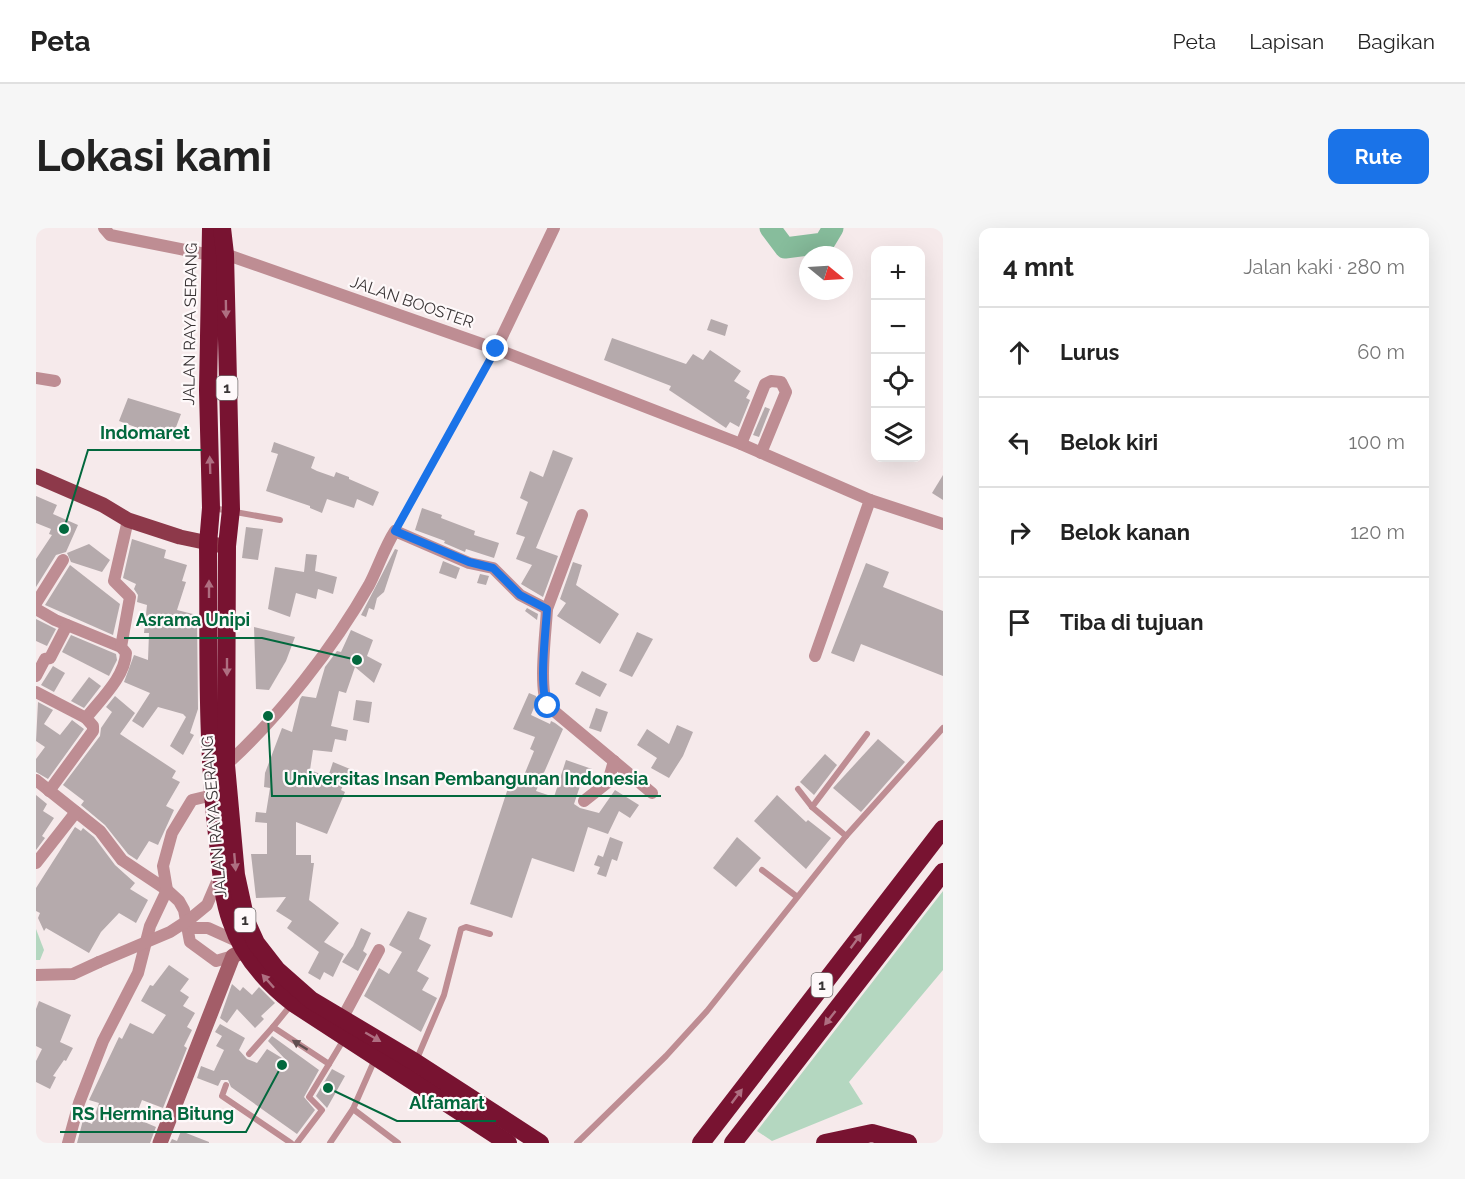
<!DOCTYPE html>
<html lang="id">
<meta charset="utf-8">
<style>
:root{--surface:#fff;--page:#f6f6f6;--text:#222;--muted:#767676;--line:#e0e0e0;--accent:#1a73e8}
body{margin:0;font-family:Raleway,sans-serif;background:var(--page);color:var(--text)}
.controls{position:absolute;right:18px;top:18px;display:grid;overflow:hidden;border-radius:12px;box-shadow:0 6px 24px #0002}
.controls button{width:54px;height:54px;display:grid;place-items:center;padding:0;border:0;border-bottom:2px solid var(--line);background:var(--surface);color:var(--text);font:30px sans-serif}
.compass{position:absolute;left:763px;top:18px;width:54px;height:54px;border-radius:50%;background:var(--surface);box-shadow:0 6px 24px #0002;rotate:108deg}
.stop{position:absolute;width:18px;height:18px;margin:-14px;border:4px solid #1a73e8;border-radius:50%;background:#fff}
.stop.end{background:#1a73e8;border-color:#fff;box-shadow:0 2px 6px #0008}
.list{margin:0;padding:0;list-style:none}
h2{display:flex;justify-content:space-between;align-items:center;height:78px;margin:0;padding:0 24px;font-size:26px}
h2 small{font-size:20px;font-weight:400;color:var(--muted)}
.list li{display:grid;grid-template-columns:39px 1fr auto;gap:18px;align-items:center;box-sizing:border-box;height:90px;padding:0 24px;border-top:2px solid var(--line)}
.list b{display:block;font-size:22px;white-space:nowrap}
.list em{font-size:20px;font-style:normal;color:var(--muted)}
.icon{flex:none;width:33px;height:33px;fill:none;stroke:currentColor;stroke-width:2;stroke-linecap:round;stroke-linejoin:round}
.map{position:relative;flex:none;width:907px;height:915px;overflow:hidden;border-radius:12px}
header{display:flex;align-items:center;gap:36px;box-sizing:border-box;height:84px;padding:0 30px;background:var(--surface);border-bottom:2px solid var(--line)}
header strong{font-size:28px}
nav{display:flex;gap:33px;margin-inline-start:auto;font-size:21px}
.intro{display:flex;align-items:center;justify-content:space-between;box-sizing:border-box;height:144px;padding:0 36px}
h1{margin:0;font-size:42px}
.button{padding:15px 27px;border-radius:12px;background:var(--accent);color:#fff;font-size:21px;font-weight:700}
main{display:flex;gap:36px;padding:0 36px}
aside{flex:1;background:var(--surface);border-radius:12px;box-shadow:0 6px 24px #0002}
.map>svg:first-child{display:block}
.green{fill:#b4d7c0}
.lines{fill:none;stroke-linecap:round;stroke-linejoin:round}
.river{stroke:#87bd9c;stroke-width:21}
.building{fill:#b5aaac}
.path{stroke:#968e8f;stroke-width:2;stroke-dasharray:4.5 3;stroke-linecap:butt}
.lane{stroke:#be8d93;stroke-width:6}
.street{stroke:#be8d93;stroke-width:12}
.secondary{stroke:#a35d68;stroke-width:15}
.primary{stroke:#8d394a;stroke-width:15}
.highway{stroke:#781331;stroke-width:18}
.street-bridge{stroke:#be8d93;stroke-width:12}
.oneway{fill:#ae6f81}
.oneway2{fill:#604e50}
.route{stroke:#1a73e8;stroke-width:8}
.labels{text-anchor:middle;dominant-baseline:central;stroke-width:4.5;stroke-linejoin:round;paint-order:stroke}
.shield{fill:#fef9fa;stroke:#736e6f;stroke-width:1.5}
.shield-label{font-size:15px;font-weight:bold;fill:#383334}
.street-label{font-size:16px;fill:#383334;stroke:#fef9fa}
.leader{fill:none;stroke:#02683d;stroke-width:2}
.callout-dot{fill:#02683d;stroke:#fef9fa;stroke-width:2}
.callout-label{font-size:18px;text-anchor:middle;font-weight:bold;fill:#02683d;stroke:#fef9fa;stroke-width:4.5;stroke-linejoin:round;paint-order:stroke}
</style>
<header>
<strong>Peta</strong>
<nav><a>Peta</a><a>Lapisan</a><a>Bagikan</a></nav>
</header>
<div class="intro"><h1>Lokasi kami</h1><a class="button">Rute</a></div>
<main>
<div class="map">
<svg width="907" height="915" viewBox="0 0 907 915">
<rect width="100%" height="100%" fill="#f6eaeb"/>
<g class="green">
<path d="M907 663V742L813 854 827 876 736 913 721 903Z"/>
<path d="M0 701 8 722 4 732H0Z"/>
</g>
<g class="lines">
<path class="river" d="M734 0 749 20 788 15 797 0"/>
</g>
<g class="building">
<path d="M675 91 692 97 689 108 671 102Z"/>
<path d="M576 110 650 136 657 126 667 132 674 122 705 143 698 153 714 163 710 170 714 172 703 199 694 194 690 200 633 162 635 158 568 132Z"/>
<path d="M92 170 145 186 137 207 119 200 118 206 83 193Z"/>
<path d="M729 179 734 181 723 209 717 207Z"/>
<path d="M238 214 279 229 275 240 281 243 298 249 300 244 313 249V251L343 264 337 278 321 271 318 280 291 271 286 285 274 280V278L230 263 242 226 235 224Z"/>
<path d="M517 222 537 230 500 320 522 328 507 369 485 356 496 337 480 331 489 309 480 306 492 274 484 270 494 243 507 249Z"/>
<path d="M907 247V272L896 265Z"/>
<path d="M0 268 21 277 17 286 42 297 30 324 20 327 0 359V331L16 307 13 306 15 301 0 295Z"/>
<path d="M386 280 406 287 405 290 439 303 438 307 463 315 458 330 430 321 429 324 408 315 409 313 379 302Z"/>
<path d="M210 299 227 301 222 332 206 330Z"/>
<path d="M96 311 130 322 128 330 151 337 146 353 150 354 141 382 161 387 162 481 154 505 158 507 147 527 134 518 150 489 147 486 122 479 107 500 96 493 114 465 88 454 98 427 112 432 113 405H108L111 377 101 374 102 367 98 361 100 356 87 350Z"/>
<path d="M53 316 74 332 66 344 35 334 31 325Z"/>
<path d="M359 321 362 322 348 364 341 370 338 382 333 380 330 389 325 387Z"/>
<path d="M270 326 281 327 279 343 301 349 297 366 282 361 280 371 260 365 254 389 232 381 239 339 268 344Z"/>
<path d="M407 333 424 340 420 351 403 345Z"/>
<path d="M537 334 546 337 540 357 583 386 564 416 521 388 530 375 524 371Z"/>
<path d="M830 335 853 344 847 359 907 383V448L825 416 818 434 795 425Z"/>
<path d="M34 337 84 376 77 407 9 377Z"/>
<path d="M444 346 453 348 450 357 441 355Z"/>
<path d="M491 380 502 386 501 392 489 383Z"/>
<path d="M0 391 20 401 11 418 0 413Z"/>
<path d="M218 399 259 409 250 433 233 462 220 461Z"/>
<path d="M315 402 337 412 331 428 346 436 338 455 319 439 310 465 303 463 295 498 312 502 310 513 299 511 296 524 277 522 274 542 292 549 297 534 314 541 305 562 309 564 291 606 260 594V627H275V635H278L273 672 303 695 288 714 308 726 297 749 288 744 284 752 272 745 283 724 251 700 256 693 240 683 250 669 220 670 215 626H231V595L219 594 220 584 230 585 234 560 228 559 229 545 246 500 256 504 264 471 266 468 280 470 289 439 301 423 305 424Z"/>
<path d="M601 404 617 411 596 449 583 443Z"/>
<path d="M35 407 80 426 81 432 73 448 26 424Z"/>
<path d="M17 438 29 445 18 464 5 457Z"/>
<path d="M546 443 571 456 564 469 539 456Z"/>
<path d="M53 449 65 458 48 480 35 473Z"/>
<path d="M493 465 500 468 501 472 495 487 514 496 515 493 519 495 527 501 500 563 518 569 530 532 556 541 550 557 545 555 538 576 544 580 563 585 579 562 603 577 594 590 583 583 572 606 552 599 538 644 496 630 476 690 434 676 474 554 484 557 498 523 494 521 499 509 477 501Z"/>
<path d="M79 468 99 485 84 506 140 543 136 550 144 554 130 578 138 582 122 617 113 613 101 632 92 626 69 597 45 577 48 573 27 557 64 508 65 500 76 484 70 479Z"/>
<path d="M320 472 336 474 333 495 317 492Z"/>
<path d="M2 474 17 482 8 496 24 507 36 492 48 501 12 551 0 544V531L9 519 0 513Z"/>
<path d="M560 480 572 484 565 504 553 500Z"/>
<path d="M641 497 657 504 647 528 633 550 615 540 621 530 601 517 611 501 633 516Z"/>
<path d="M842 511 869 534 825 584 797 560Z"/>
<path d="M789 526 801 537 778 567 764 554Z"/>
<path d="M0 567 11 576 7 583 18 590 6 608 9 610 0 622Z"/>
<path d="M741 567 770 594 772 592 795 610 770 641 718 593Z"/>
<path d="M39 599 45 603 47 600 58 609 79 637 99 655 94 661 112 672 100 695 83 685 65 704 53 725 10 700 8 703 2 690 4 685 0 683V660Z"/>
<path d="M574 609 587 614 581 633 576 631 570 649 561 646 564 639 558 637 562 627 567 629Z"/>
<path d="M701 609 725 630 700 659 677 640Z"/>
<path d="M372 683 391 690 383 711 395 717 381 743 393 750 386 762 401 770 385 804 328 768 343 740 353 746 366 724 353 717Z"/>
<path d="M325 700 335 705 327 723 331 726 322 743 306 734 317 718Z"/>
<path d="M133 737 153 751 144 763 153 769 147 778 159 785 151 799 156 802 148 818 151 820 127 880 106 872 99 890 120 899 114 915H41L47 892 56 896 63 875 53 872 83 809 86 811 94 795 117 806 130 787 105 773 114 757 117 758Z"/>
<path d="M196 756 204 763 207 759 216 767 223 759 239 775 225 788 228 791 219 800 201 781 191 795 184 790Z"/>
<path d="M3 773 35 787 24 814 37 820 30 833 28 832 17 848 20 849 14 861 0 854V833L6 821 0 818V781Z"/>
<path d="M184 796 209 810 203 822 211 831 221 835 231 821 251 833 232 813 236 808 283 842 268 869 279 882 261 906 195 859 192 852H185L182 858 161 850 165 838 178 843 188 822 180 818 186 808 179 804Z"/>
<path d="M296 841 309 848 291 880 280 868Z"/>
<path d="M145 903 173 914V915H134L136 911 141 913Z"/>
</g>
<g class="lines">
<path class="path" d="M365 293 455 130"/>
<g class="lane">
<path d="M177 280 244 292"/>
<path d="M762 561 776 579 810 608"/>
<path d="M776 579 831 506"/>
<path d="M726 642 760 668"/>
<path d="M255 777 237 799 293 836 308 811"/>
<path d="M213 826 237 799"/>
<path d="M380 833 408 767 425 701 430 699 454 706"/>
<path d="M190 857 186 868 255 915"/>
<path d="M317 881 362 915"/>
<path d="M261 915 286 882 273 869 293 836"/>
<path d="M294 915 317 881 339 831"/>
<path d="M541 915 630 828 671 783 810 608 907 500"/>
</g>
<g class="street">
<path d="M68 0 74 7 174 27"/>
<path d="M189 26 460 121 518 0"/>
<path d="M460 121 705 216 834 272 907 296"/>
<path d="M0 150 19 153"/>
<path d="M705 216 729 156 735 153 745 154 750 164 725 225"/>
<path d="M0 375 27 332"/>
<path d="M0 381 19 392 85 419"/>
<path d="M511 381 546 287"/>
<path d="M779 428 834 272"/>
<path d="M0 448 9 431 14 430 31 397"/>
<path d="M0 464 50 490"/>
<path d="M190 537C243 489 298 419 333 357 342 340 348 320 359 303L433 335 457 340 484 367 511 381C510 403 502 462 512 478L616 565"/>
<path d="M0 552 64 603 86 632 131 662 143 673 148 682 154 714 180 733 197 728"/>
<path d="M13 563 57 503V498L50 490C64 472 89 449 90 425L85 419 94 369 78 353 92 292"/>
<path d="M548 573 572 554 578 533"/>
<path d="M0 635 40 584"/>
<path d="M154 691 171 677 183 649"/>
<path d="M157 700H172L203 714"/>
<path d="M0 747 37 746 63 734"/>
<path d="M306 791 343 722"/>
<path d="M32 915 43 875 67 813 102 745 114 698 131 662 127 638 136 605 156 572 177 567"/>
</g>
<path class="secondary" d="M124 915 197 728 218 717"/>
<path class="primary" d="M0 248 67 277 92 292 144 309 182 317"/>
<g class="highway">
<path d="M175 0 172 162 175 280 172 316C173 413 170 511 181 607 185 635 185 666 195 693 206 727 229 753 257 775L472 915"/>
<path d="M186 0 189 26 195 281 191 318 190 537 200 647 210 693 220 715 241 742 275 772 379 834 504 915"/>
<path d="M665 915 907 601"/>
<path d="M697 915 907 644"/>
<path d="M789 915 836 905 872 915"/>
</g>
<path class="street-bridge" d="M63 734 134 704 154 691"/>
</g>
<defs><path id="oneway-solid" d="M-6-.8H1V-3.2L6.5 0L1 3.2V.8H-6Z" transform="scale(1.5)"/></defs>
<g class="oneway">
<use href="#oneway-solid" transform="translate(190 81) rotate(89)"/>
<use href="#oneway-solid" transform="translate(174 237) rotate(-92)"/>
<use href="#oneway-solid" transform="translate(173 361) rotate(-90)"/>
<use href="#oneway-solid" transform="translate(191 439) rotate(90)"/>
<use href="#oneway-solid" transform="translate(199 634) rotate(85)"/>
<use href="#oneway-solid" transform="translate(820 713) rotate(-53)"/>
<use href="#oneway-solid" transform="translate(232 753) rotate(-132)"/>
<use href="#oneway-solid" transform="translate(794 790) rotate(128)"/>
<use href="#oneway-solid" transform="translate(337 809) rotate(30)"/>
<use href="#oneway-solid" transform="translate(701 868) rotate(-53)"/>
</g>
<use class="oneway2" href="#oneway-solid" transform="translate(264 817) rotate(-148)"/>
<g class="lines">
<path class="route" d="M460 121 359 303 433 334 457 340 484 367 511 381C510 403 502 462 512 478"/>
</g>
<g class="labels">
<g class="shield">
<rect x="180.5" y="148" width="21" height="24" rx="4.5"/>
<rect x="198.5" y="680" width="21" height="24" rx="4.5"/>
<rect x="775.5" y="745" width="21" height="24" rx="4.5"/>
</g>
<g class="shield-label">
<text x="191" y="160">1</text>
<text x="209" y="692">1</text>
<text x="786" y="757">1</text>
</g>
<g class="street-label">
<text transform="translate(376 74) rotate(19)">JALAN BOOSTER</text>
<text transform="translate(154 96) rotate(-89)">JALAN RAYA SERANG</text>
<text transform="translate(178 589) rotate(-95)">JALAN RAYA SERANG</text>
</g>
</g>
<path class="leader" d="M28 301L52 222H166M321 432L226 410H88M232 488L236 568H625M292 860L361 893H460M246 837L210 904H24"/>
<g class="callout-dot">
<circle cx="28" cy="301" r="6"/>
<circle cx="321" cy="432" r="6"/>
<circle cx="232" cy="488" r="6"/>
<circle cx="292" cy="860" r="6"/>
<circle cx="246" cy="837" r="6"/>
</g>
<g class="callout-label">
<text x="109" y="211">Indomaret</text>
<text x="157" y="398">Asrama Unipi</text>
<text x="430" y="557">Universitas Insan Pembangunan Indonesia</text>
<text x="411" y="881">Alfamart</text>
<text x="117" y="892">RS Hermina Bitung</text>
</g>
</svg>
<div class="controls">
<button>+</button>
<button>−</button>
<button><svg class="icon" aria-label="locate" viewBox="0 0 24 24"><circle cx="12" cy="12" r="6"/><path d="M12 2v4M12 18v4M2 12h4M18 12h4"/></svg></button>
<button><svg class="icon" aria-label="layers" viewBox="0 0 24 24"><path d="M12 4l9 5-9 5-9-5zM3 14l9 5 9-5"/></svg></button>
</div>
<svg class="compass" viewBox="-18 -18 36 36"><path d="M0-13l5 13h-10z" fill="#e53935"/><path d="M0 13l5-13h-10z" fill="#767676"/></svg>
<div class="stop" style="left:512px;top:478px"></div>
<div class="stop end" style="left:460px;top:121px"></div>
</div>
<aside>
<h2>4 mnt<small>Jalan kaki · 280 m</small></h2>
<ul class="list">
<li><svg class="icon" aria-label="ahead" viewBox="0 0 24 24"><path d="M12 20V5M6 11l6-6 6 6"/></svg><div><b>Lurus</b></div><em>60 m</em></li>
<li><svg class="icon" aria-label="left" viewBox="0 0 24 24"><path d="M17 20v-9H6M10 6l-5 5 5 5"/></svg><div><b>Belok kiri</b></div><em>100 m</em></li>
<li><svg class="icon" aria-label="right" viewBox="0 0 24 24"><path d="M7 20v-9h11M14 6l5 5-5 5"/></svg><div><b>Belok kanan</b></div><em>120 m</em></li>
<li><svg class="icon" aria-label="arrive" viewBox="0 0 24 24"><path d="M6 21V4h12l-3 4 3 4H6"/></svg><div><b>Tiba di tujuan</b></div></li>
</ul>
</aside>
</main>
